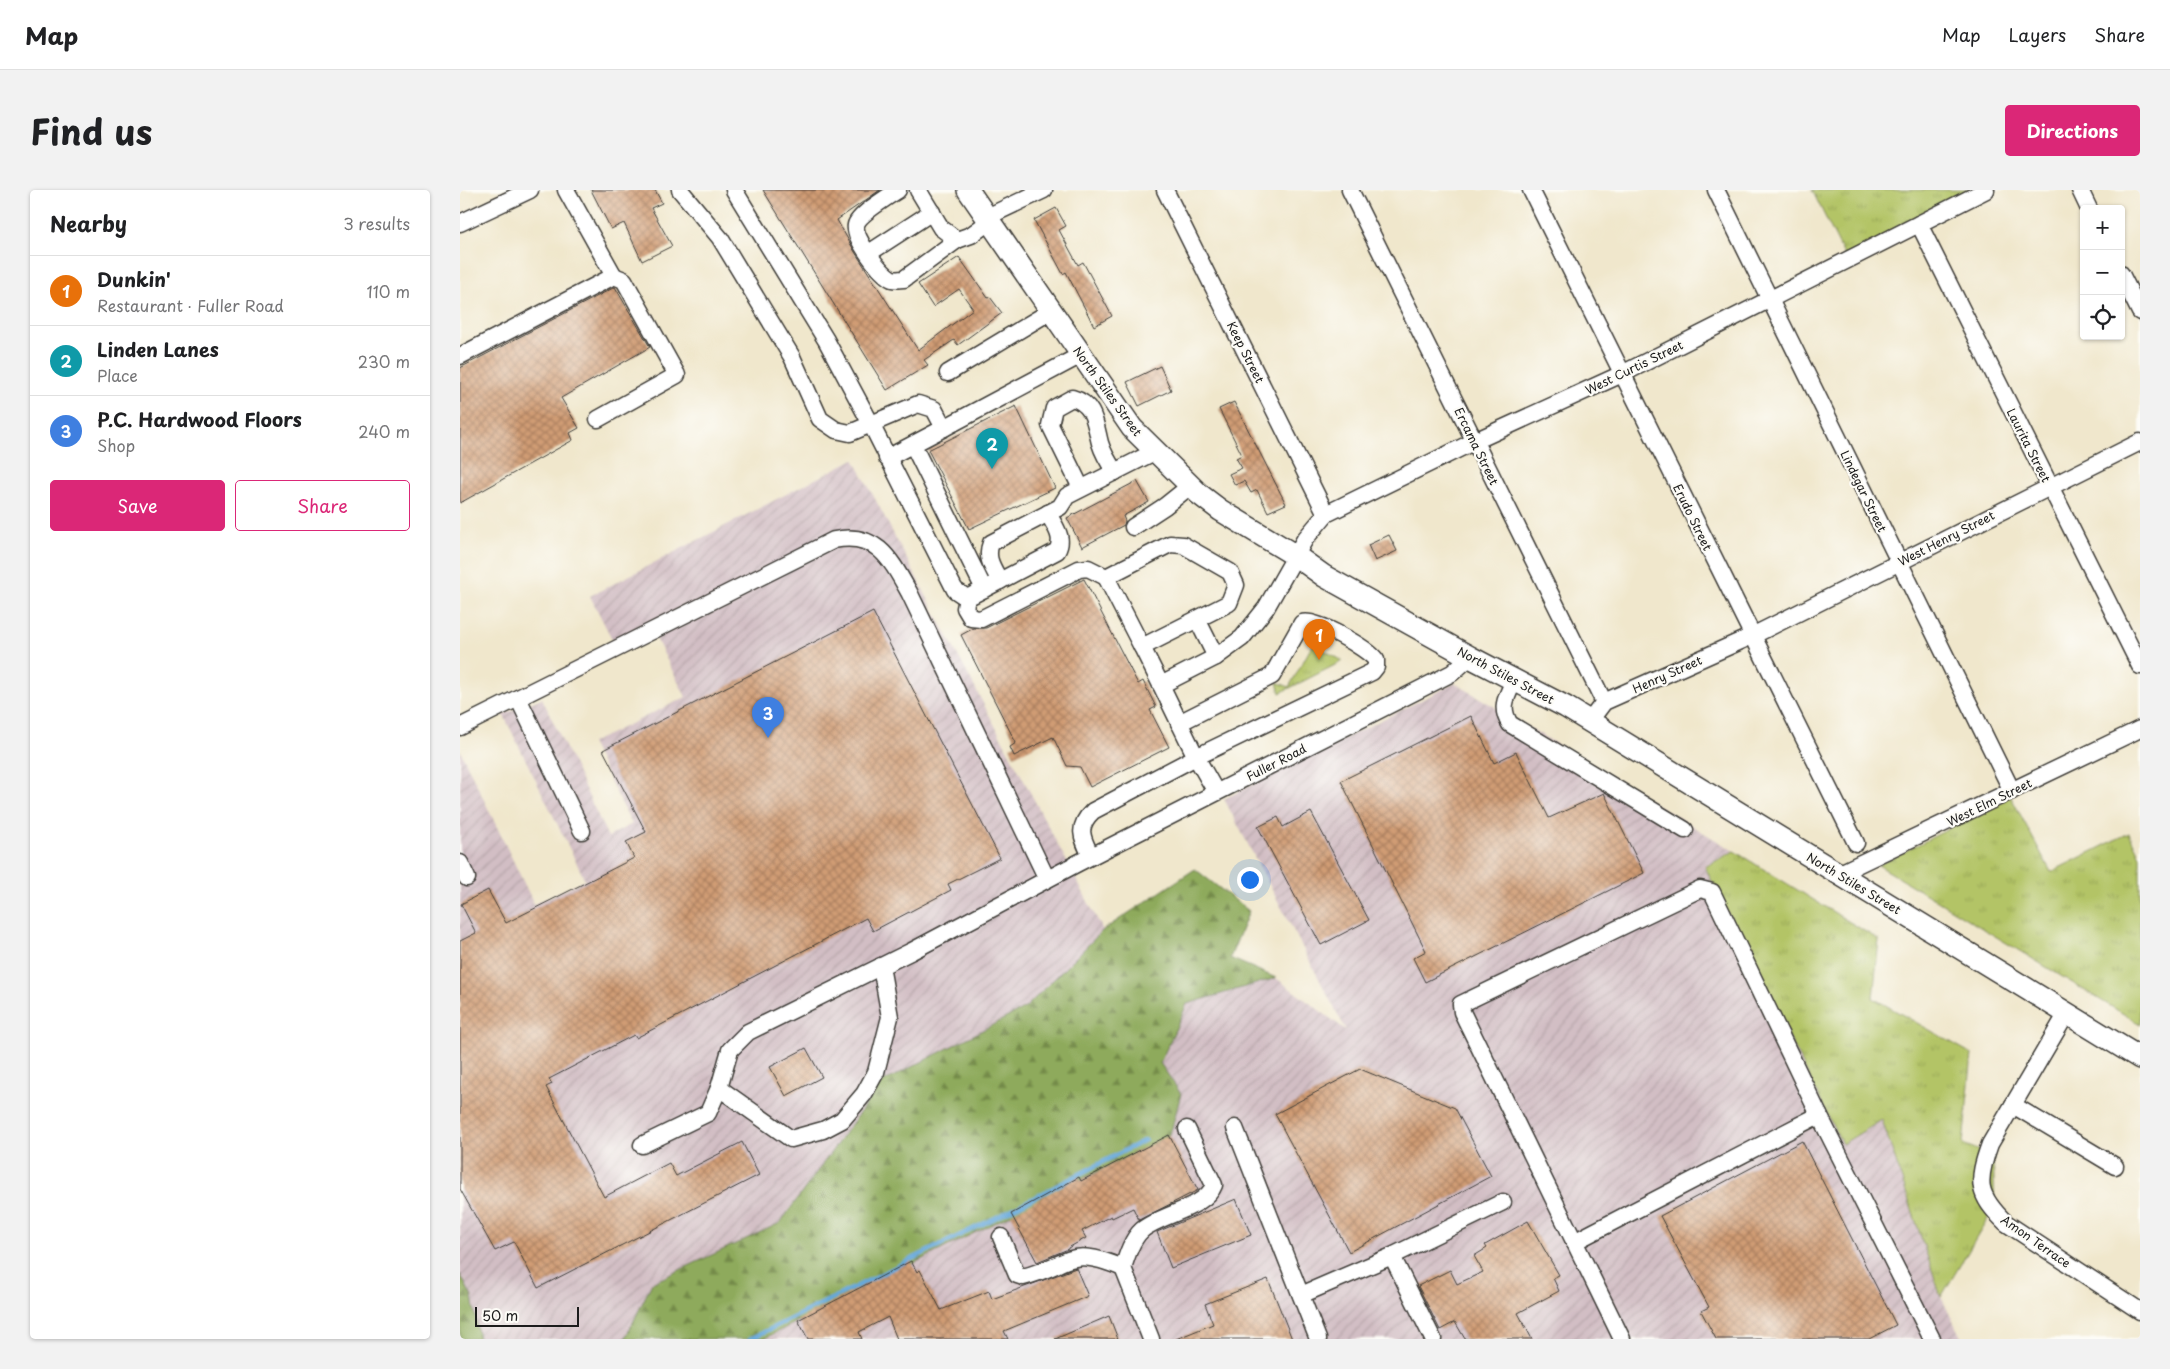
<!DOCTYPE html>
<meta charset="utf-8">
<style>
:root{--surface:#fff;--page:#f2f2f2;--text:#202124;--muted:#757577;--line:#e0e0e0;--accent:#db2777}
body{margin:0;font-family:"Playpen Sans",sans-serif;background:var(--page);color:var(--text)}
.controls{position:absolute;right:15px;top:15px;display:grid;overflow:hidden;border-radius:5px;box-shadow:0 1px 4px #0004}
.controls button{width:45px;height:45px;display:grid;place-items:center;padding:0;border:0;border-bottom:1px solid var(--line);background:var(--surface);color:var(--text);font:25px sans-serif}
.scale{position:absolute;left:15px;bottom:12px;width:104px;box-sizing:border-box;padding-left:5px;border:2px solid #1c1c1c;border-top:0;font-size:14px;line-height:18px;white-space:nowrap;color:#1c1c1c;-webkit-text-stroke:4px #fdfcf7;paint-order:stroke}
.you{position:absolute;left:789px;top:689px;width:18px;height:18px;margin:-12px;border:4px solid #fff;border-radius:50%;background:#1a73e8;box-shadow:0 0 0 8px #1a73e833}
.badge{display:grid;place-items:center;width:32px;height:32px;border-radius:50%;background:var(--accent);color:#fff;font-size:16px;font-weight:700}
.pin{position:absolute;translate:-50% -41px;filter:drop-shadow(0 1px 2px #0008)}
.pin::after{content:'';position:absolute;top:26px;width:18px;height:15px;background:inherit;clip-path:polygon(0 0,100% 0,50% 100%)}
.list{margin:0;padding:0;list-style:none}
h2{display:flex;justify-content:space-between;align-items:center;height:65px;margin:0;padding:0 20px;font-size:21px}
h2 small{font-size:16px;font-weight:400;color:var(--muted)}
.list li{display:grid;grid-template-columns:32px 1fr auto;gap:15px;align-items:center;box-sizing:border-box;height:70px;padding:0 20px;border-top:1px solid var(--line)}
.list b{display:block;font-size:19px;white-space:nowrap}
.list p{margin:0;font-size:16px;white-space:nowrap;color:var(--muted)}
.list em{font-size:16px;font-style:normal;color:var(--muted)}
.actions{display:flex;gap:10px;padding:15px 20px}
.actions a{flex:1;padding:11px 0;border:1px solid var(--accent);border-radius:5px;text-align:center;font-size:18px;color:var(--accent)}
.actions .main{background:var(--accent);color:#fff}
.icon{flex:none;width:28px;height:28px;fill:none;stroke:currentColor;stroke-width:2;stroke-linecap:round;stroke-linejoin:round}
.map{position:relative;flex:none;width:1680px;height:1149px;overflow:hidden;border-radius:5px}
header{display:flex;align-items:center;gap:30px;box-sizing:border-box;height:70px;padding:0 25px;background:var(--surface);border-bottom:1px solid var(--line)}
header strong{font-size:24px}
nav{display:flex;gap:28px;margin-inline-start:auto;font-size:18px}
.intro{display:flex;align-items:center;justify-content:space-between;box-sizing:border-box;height:120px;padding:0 30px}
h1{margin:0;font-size:35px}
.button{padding:12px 22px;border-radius:5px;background:var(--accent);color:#fff;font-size:18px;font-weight:700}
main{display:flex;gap:30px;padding:0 30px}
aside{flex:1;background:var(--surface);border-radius:5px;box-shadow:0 1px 4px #0004}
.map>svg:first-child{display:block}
.industrial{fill:url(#industrial-furrows)}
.grass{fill:url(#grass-tufts);stroke:#687041}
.forest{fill:url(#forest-firs);stroke:#55633c}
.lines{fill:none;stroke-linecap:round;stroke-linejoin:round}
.stream{stroke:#66a8da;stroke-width:4.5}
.building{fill:url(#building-cross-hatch)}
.minor-casing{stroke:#3c3a36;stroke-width:19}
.major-casing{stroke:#3c3a36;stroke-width:24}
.minor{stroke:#fff;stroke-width:16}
.major{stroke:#fff;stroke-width:21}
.labels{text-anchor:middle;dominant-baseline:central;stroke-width:4.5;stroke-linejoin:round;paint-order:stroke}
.street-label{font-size:12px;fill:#1c1c1c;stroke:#fdfcf7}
</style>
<header>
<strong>Map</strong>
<nav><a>Map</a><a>Layers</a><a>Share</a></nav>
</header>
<div class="intro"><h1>Find us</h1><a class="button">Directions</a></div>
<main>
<aside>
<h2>Nearby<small>3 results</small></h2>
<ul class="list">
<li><span class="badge" style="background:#e8710a">1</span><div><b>Dunkin'</b><p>Restaurant · Fuller Road</p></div><em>110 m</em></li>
<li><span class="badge" style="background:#0f9aa8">2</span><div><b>Linden Lanes</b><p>Place</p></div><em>230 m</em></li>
<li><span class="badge" style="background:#3f7fe0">3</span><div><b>P.C. Hardwood Floors</b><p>Shop</p></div><em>240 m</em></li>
</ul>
<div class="actions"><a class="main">Save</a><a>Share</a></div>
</aside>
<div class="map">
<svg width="1680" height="1149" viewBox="0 0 1680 1149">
<defs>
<pattern id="industrial-furrows" width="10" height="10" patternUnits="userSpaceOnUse" patternTransform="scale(1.25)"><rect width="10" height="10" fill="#d2bec4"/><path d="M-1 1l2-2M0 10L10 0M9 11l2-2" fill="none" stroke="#b4a3a8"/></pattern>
<pattern id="grass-tufts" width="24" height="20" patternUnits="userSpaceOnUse" patternTransform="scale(1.25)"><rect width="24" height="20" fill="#b3c466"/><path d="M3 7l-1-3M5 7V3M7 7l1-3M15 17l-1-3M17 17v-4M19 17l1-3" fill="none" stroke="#99a858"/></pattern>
<pattern id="forest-firs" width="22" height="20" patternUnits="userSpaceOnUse" patternTransform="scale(1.25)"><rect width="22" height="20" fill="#8eaa5b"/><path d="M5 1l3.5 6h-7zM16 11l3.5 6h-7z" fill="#738a4a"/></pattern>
<pattern id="building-cross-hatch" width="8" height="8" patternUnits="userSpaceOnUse" patternTransform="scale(1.25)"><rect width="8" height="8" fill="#d09c74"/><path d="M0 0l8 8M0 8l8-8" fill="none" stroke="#a87e5e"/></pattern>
</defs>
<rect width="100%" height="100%" fill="#fdfcf7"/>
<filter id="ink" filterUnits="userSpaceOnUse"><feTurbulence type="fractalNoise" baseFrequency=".02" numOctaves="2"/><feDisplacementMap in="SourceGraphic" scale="10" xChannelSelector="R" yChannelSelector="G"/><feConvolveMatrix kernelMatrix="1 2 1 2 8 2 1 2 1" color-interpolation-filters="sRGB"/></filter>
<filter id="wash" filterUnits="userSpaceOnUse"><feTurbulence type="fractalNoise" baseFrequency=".0096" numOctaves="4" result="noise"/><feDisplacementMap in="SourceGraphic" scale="20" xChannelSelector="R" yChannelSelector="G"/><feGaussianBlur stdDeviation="1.12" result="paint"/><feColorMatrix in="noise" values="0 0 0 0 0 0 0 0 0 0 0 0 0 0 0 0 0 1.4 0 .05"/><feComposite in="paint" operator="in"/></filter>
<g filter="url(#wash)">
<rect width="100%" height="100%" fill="#f0e7cc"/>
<g class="industrial">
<path d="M394 269 643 740 565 818 421 893 320 1033 192 1093 165 1149H19L12 1107 0 1084V560L74 714 125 690 43 524 82 508 148 647 172 634 131 553 226 507 194 445 159 463 130 406Z"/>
<path d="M995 493 1274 661 1245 676 1382 954 1422 930 1481 1107 1502 1149H303L709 945 721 904 700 873 727 814 816 788 886 840 764 609Z"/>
</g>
<g class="grass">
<path d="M1352 0H1534L1387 71Z"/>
<path d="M853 454 883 471 820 503 817 492 829 497Z"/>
<path d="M1551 607 1591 682 1669 643 1680 666V834L1418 675Z"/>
<path d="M1274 661 1419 750 1413 808 1512 864 1503 954 1533 966 1535 1017 1481 1107 1422 930 1382 954 1245 677Z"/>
</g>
<g class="forest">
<path d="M735 679 789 721 770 768 816 788 727 814 700 873 721 904 710 945 303 1149H165L192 1093 320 1033 421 893 565 818 643 740Z"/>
<path d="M0 1084 12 1107 19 1149H0Z"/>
</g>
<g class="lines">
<path class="stream" d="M290 1149 535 1028 685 950"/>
</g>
<g id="blocks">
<g class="building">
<path d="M131 0H195L202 13 191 18 212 56 182 71 164 33 151 39Z"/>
<path d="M303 0H420L377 30 395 62 458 160 513 119 499 99 473 117 458 94 499 67 528 108 530 107 542 123 498 155 494 150 464 170 468 175 427 200Z"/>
<path d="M596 18 606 36 599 40 618 75 623 72 652 126 634 136 606 82 603 84 574 30Z"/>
<path d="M155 97 190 157 101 208 119 238 110 243 113 250 0 313V178Z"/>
<path d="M700 176 711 200 679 216 667 192Z"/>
<path d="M774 212 826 314 808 322 797 300 791 303 784 291 775 295 769 284 782 278 776 268 782 265 759 219Z"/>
<path d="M556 216 595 298 509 339 468 260Z"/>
<path d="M677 291 689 312 663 326 665 331 664 335 622 357 607 328Z"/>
<path d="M929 345 937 361 915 371 908 355Z"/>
<path d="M624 389 678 494 683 491 696 517 690 520 709 557 630 597 620 577 607 576 593 547 554 566 550 557 556 553 501 445 514 438H526Z"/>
<path d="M413 422 540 668 488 694 491 700 413 741 406 728 176 848 174 845 89 889 92 894 86 897 144 1007 209 973 216 986 282 952 299 985 78 1098 54 1052 35 1061 0 999V751L16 743 1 714 28 700 46 733 174 668 166 652 186 642 143 560Z"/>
<path d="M1011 526 1034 573 1056 562 1089 628 1144 603 1184 683 965 792 953 768 966 761 881 591Z"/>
<path d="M851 622 909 730 861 755 798 637 818 627 823 637Z"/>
<path d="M346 858 362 887 326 906 310 877Z"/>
<path d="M900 879 995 918 1031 986 889 1062 815 924Z"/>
<path d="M709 945 738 1000 679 1030 673 1018 652 1028 651 1026 622 1041 626 1048 608 1058V1059L577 1072 551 1024 619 987 621 991Z"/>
<path d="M1342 951 1436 1135 1409 1149H1256L1241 1121 1249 1117 1200 1026Z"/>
<path d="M776 1009 791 1045 711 1078 697 1042Z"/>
<path d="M1068 1031 1099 1085 1093 1088 1099 1101 1058 1123 1072 1149H1005L995 1132 980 1140 958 1096 990 1080 997 1094 1023 1082 1014 1066 1027 1058 1025 1055Z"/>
<path d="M451 1071 457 1082 460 1080 481 1120 529 1101 532 1109 616 1078 628 1106 544 1141 548 1149H437L428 1127 399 1142 402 1149H348L338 1130Z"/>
<path d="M808 1089 832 1149H716L753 1134 745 1114Z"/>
<path d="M649 1126 658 1149H595Z"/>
</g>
</g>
</g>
<g filter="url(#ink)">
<use href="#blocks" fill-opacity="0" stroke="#3c3a36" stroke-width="1"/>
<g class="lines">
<defs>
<g id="minor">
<path d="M220 0 260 48 332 167 360 229 376 240 390 243 458 214 474 219 484 238 621 165"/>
<path d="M274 0 366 150 411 234 495 400 507 408 597 361C605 347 594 336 588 323"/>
<path d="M438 0C429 6 398 25 396 35 393 48 421 84 432 89 436 90 440 89 444 89L497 50"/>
<path d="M458 0 481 38 497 50 511 45 530 31"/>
<path d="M705 0 866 324"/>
<path d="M890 0 1144 512"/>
<path d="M1071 0 1396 653"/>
<path d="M1256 0 1552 601"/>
<path d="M1620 0 1629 19"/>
<path d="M527 27 584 0"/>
<path d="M0 33 70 0"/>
<path d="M1459 34 1680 476"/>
<path d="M409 63 472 22"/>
<path d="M1661 84 1680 122"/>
<path d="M0 166 154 86 106 0"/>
<path d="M488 183 591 121"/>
<path d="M138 229 217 185 164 90 154 86"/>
<path d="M453 255 524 399"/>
<path d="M427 268 484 238"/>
<path d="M621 298 590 235 594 218 612 208C635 214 635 234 640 253 643 263 649 273 655 282"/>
<path d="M673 337 705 316 730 296"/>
<path d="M646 387 682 457"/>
<path d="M540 391C533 378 525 368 531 353L600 317 607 306 694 262"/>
<path d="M507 408 505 418 511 428 521 429 619 379 628 378 646 387 710 354 723 355 770 382 776 395 769 413 682 457 701 495 756 467 782 448 806 418 845 349 866 324 1015 251 1162 184 1526 0"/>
<path d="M737 429 756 467"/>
<path d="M1055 489C1047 506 1039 517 1050 534L1225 640"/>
<path d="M701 495 736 567 756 602"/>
<path d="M58 508 122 641"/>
<path d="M1129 532 1144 512 1292 446 1680 252"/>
<path d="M0 537 374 350C417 341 431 370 449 402L587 689"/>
<path d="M631 666C622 648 616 637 633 621L736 567 912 482 916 477V470C907 458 855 428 842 433L812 486 719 533"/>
<path d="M0 673 7 688"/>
<path d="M1378 684 1680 539"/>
<path d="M1607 823 1530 954C1516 992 1517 1005 1546 1033L1680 1121"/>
<path d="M259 898 331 949 363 940 382 930 404 904 416 882 430 827 421 776"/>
<path d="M1553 915 1655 976"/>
<path d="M775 938 858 1149"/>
<path d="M182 955 248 923 259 898 270 860 288 842 452 761 618 673 992 483 1010 467"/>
<path d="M541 1047 557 1085 563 1087C612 1074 608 1055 663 1078"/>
<path d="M1114 1052 1359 925"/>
<path d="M932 1066 1043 1012"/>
<path d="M663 1078C667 1065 672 1049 682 1040 700 1024 745 1019 754 995L727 939"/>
<path d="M663 1078 691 1149"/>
<path d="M841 1105 932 1066 973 1149"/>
<path d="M1162 1149 1002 822 1001 814 1240 699 1252 702 1359 925 1472 1149"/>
</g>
<path id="major" d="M508 0 672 238 739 304 760 320 836 366 864 386 1010 467 1106 517 1680 868"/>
</defs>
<use href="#minor" class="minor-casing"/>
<use href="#major" class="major-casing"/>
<use href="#minor" class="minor"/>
<use href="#major" class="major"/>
</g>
</g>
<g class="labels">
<g class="street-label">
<text transform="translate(786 162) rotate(63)">Keep Street</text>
<text transform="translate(1174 177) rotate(-26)">West Curtis Street</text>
<text transform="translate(648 201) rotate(54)">North Stiles Street</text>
<text transform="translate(1569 255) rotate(63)">Laurita Street</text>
<text transform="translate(1017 256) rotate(64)">Ercama Street</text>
<text transform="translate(1404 301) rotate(64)">Lindegar Street</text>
<text transform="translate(1233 327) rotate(64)">Erudo Street</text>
<text transform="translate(1486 348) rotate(-27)">West Henry Street</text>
<text transform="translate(1207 484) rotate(-24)">Henry Street</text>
<text transform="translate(1046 485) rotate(28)">North Stiles Street</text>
<text transform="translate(816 572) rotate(-27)">Fuller Road</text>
<text transform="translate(1529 612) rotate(-26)">West Elm Street</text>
<text transform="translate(1394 693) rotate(31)">North Stiles Street</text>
<text transform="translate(1576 1051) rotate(35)">Amon Terrace</text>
</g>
</g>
</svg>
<div class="controls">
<button>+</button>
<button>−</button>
<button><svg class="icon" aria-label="locate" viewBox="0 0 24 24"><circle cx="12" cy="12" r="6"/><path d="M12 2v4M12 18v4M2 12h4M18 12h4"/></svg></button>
</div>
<div class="scale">50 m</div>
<div class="you"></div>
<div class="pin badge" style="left:859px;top:470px;background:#e8710a">1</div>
<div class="pin badge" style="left:532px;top:279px;background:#0f9aa8">2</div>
<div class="pin badge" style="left:308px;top:548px;background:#3f7fe0">3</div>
</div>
</main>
